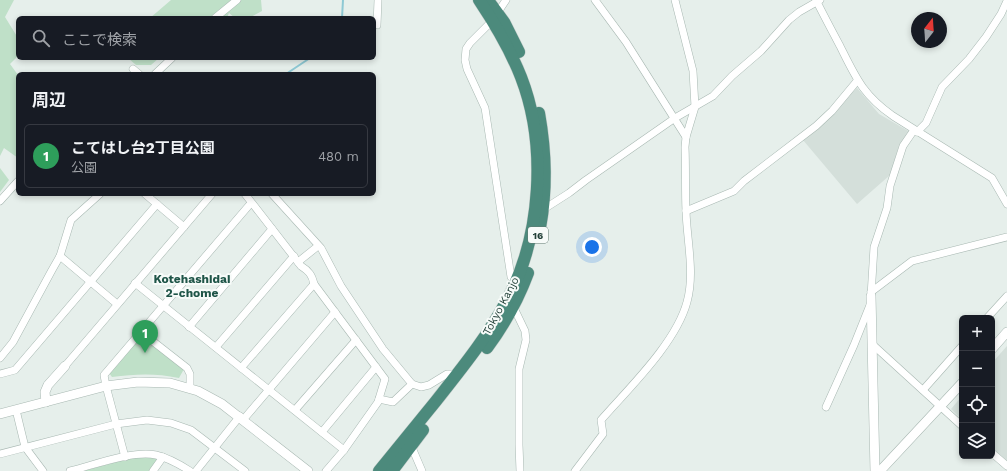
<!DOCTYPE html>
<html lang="ja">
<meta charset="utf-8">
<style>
:root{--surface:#171b24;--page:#20242c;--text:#f1f3f6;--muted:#9ea1a6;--line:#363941;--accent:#d93025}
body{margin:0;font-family:"Work Sans","Noto Sans JP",sans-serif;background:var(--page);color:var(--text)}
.controls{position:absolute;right:12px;bottom:12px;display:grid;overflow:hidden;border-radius:6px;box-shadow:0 2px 6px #0003}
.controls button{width:36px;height:36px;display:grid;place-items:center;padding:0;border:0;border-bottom:1px solid var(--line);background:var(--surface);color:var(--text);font:20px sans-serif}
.compass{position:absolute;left:911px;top:12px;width:36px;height:36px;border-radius:50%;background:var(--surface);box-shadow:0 2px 6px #0003;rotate:17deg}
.you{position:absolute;left:592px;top:247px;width:14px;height:14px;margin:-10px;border:3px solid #fff;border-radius:50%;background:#1a73e8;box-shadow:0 0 0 6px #1a73e833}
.badge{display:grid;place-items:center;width:26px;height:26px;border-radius:50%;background:var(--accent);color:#fff;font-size:13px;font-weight:700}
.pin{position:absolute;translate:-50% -33px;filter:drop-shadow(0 1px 2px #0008)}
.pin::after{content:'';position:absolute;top:21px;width:14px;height:12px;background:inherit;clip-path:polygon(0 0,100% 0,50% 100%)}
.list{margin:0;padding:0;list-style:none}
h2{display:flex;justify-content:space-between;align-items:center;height:52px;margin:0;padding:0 16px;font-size:17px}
h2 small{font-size:13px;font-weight:400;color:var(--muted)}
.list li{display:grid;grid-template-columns:26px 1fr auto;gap:12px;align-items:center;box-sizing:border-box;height:64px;margin:0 8px 8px;padding:0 8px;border:1px solid var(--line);border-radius:6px}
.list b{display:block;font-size:15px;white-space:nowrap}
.list p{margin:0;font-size:13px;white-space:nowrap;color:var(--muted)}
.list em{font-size:13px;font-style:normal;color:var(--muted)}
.icon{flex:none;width:22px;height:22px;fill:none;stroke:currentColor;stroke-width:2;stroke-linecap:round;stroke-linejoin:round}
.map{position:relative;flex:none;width:1007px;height:471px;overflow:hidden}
.search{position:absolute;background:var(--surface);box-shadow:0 2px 6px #0003;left:16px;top:16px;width:360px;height:44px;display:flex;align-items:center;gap:10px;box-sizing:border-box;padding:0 14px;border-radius:6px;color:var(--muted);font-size:15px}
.panel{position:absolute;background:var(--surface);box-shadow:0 2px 6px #0003;left:16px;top:72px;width:360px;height:124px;border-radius:6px}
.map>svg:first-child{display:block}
.built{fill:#d4dfda}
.green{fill:#bfe0c8}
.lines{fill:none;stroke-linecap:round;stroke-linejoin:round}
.stream{stroke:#8ec9d4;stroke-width:2}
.minor-casing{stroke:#a8b8b2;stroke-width:8}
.tertiary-casing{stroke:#a8b8b2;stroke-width:10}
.trunk-casing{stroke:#c2cac8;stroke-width:13}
.minor{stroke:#fff;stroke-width:7}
.tertiary{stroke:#fff;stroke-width:9}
.trunk{stroke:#4c8a7c;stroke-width:12}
.labels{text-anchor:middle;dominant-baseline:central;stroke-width:4;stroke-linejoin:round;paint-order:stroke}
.shield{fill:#f7fbf9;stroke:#637a73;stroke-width:1}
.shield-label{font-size:10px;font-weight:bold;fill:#24423a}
.street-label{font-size:11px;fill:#24423a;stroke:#f7fbf9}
.neighbourhood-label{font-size:12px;font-weight:bold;fill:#1f5548;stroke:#f7fbf9}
</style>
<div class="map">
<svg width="1007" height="471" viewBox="0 0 1007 471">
<rect width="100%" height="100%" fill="#e6efeb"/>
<g class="built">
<path d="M857 88 879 114 910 132 899 145 890 175 857 204 803 140Z"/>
<path d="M1007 346V462L992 448V363Z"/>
<path d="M962 396V420L951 409Z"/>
</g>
<g class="green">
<path d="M0 0H14L5 17 18 38V56L10 64 18 75V158L4 148 0 156Z"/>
<path d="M171 0H261L262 11 249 18H235L229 13 227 18H150Z"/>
<path d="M128 58H159L151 65H136Z"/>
<path d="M0 168 9 180 0 192Z"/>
<path d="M140 337H144L184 369 179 378C155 373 136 374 112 377L109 373Z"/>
<path d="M144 457 157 458 158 462 150 471H83L131 458Z"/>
</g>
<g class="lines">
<g class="stream">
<path d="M342 18 343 0"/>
<path d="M286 74 310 58"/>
</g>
<defs>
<g id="minor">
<path d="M506 0 492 21 470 43 466 49 465 60 467 69 485 108 511 277 516 282"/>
<path d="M595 0 626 42 686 137"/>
<path d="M816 0C824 16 832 31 840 46 856 78 863 95 893 116L992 178 1007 204"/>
<path d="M215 18 237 0"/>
<path d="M377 25 378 0"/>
<path d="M133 69 139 74"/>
<path d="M155 74 172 58"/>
<path d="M917 132 926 123 942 87 969 59 986 37 1001 14 1007 1"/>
<path d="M145 194 184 227"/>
<path d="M245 194 301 266C309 271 312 275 314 284L385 379 378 402 344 450 326 471"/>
<path d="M272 194 321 248 341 286 383 349 412 384 421 387 429 385 447 374H458"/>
<path d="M0 201 18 181"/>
<path d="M544 209 569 193 586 180 675 118 713 96 732 76 761 51 789 20 799 12 820 0"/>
<path d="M686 211 734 191 744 181 816 126 832 111 857 81"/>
<path d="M60 256 117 304"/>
<path d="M298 262 318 246"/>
<path d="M135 283 344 450"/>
<path d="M871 292 912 261 1007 237"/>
<path d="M871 296 874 247 887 208 890 186 903 146 914 130"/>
<path d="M513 306 525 331 526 340 519 369V445L520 471"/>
<path d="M987 318 1007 296"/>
<path d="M189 327 272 229"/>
<path d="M141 332 187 368 190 374V389"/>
<path d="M872 344 962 426"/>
<path d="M216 347 294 256"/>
<path d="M0 358 13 342 52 270 60 256 71 220 100 194"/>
<path d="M65 366 212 194"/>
<path d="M241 368 314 284"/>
<path d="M0 374 15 370 157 204"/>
<path d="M923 390 962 346"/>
<path d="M379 399 393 402 412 384"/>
<path d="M826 407 854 345 870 305"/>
<path d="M16 410 25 447 43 471"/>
<path d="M295 410 356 340"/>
<path d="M243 420 335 312"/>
<path d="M322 432 376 367"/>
<path d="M410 443 422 471"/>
<path d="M992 453 1007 466"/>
<path d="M0 454 116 424 147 420 171 423 191 430 245 471"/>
<path d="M125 457 106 386 104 375 251 203"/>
<path d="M70 471C94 465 133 450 156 455 169 458 179 464 190 471"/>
<path d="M153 471 163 457"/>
<path d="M196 471 240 416"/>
<path d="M575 471 603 434 601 420C629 388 676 343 687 302 695 273 687 241 686 211 685 190 686 168 685 147L686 137 695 107 693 71 675 0"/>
</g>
<g id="tertiary">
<path d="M871 296 875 471"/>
<path d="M992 349 1007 332"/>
<path d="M46 402 45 392 48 385 65 366"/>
<path d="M0 414 106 386 138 382 170 383 198 391 222 404 308 471"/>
<path d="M880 471 962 383"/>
</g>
<g id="trunk">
<path d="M490 3 504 22 519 52"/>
<path d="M539 113C546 152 547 190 540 228"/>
<path d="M487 348C504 325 518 300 528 273"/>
<path d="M379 471C398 448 417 424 436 401 462 368 488 336 507 300 542 236 547 144 521 77 510 49 495 24 479 0"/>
<path d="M392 471 423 430"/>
</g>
</defs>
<use href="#minor" class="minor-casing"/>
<use href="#tertiary" class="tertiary-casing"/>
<use href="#trunk" class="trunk-casing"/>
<use href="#minor" class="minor"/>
<use href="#tertiary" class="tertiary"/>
<use href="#trunk" class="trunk"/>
</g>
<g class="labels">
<rect class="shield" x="528" y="227" width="20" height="16" rx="3"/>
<g class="shield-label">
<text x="538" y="235">16</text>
</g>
<g class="street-label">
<text transform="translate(501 306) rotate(-62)">Tokyo Kanjo</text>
</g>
<g class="neighbourhood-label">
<text x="192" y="279">Kotehashidai<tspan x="192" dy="14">2-chome</tspan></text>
</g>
</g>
</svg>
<div class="controls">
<button>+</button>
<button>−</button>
<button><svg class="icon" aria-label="locate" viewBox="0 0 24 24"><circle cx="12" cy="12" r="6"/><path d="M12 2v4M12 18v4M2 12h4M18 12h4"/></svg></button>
<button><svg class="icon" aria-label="layers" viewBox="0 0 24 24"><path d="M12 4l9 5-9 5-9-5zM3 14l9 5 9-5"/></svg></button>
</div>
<svg class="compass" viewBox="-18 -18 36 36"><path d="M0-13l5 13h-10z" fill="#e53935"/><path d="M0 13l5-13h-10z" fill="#9ea1a6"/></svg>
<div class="you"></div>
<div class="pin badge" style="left:145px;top:353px;background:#2e9e5b">1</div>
<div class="search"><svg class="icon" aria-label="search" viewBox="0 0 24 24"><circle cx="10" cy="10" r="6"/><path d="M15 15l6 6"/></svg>ここで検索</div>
<section class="panel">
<h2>周辺<small></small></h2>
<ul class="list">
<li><span class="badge" style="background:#2e9e5b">1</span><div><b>こてはし台2丁目公園</b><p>公園</p></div><em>480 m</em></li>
</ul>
</section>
</div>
